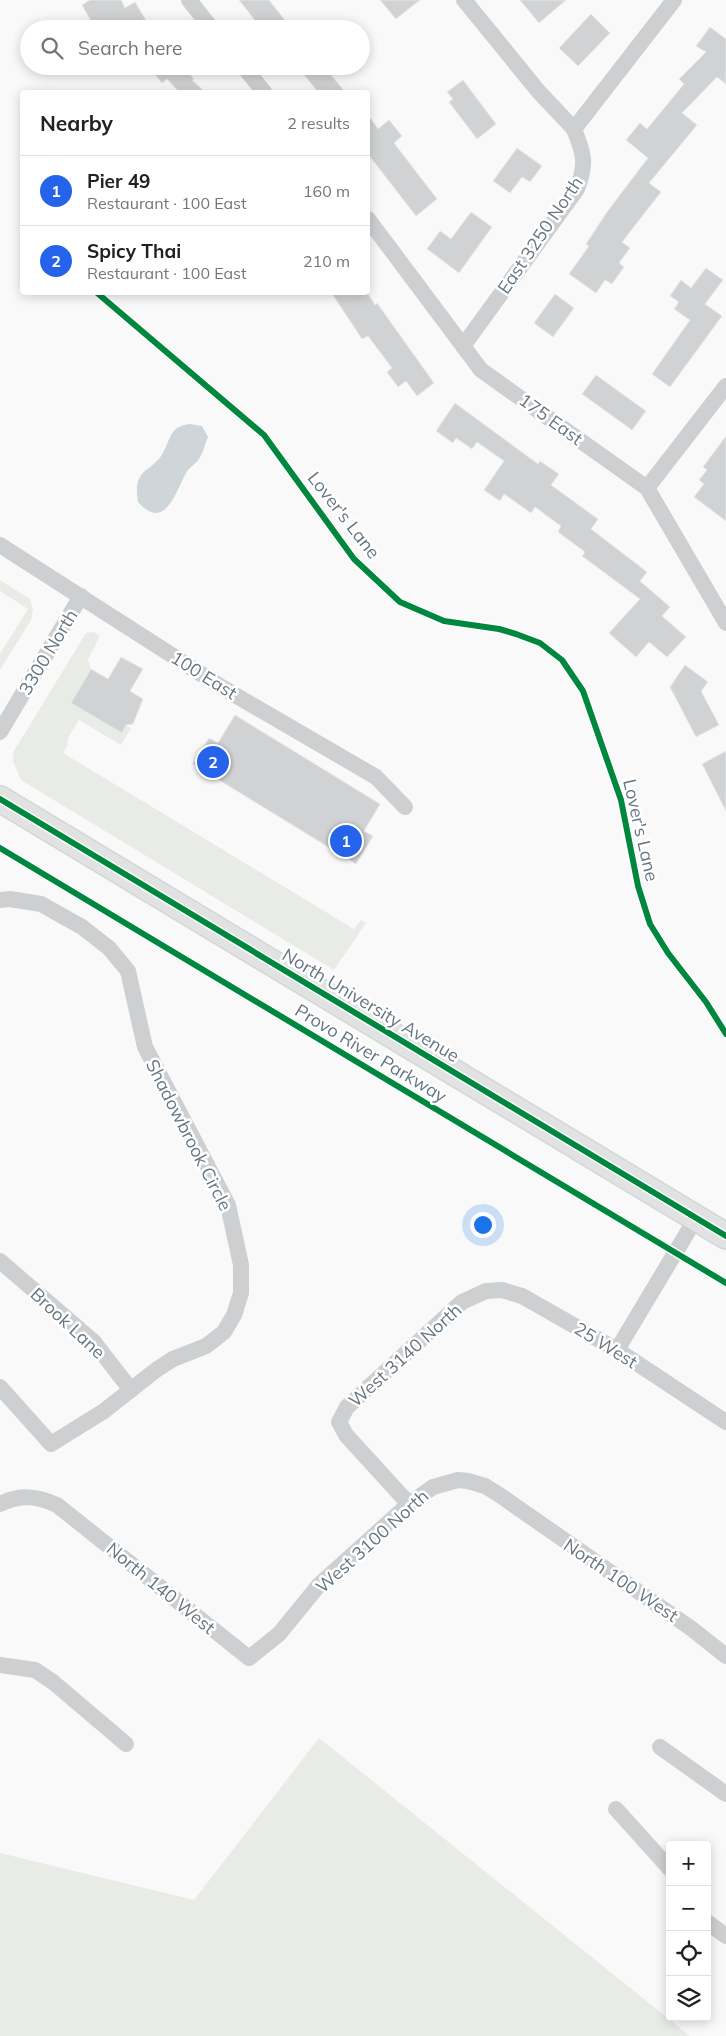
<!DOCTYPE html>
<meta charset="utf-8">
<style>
:root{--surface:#fff;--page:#f6f6f6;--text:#202124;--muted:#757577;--line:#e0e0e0;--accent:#2563eb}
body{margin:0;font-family:Mulish,sans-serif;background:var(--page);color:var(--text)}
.controls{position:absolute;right:15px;bottom:15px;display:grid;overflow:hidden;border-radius:5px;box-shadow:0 2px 12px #0003}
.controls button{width:45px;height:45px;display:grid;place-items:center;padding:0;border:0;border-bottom:1px solid var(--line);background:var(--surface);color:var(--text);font:25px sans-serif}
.you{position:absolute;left:482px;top:1224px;width:18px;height:18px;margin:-12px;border:4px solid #fff;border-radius:50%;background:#1a73e8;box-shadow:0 0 0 8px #1a73e833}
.badge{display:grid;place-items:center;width:32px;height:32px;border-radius:50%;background:var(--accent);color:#fff;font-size:16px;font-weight:700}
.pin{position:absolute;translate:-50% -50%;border:2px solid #fff;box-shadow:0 1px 5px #0006}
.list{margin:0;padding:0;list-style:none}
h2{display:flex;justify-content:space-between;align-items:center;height:65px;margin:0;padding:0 20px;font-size:21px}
h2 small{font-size:16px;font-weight:400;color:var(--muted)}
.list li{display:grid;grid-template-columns:32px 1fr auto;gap:15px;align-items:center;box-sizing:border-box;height:70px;padding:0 20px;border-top:1px solid var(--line)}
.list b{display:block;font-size:19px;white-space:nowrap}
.list p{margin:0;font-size:16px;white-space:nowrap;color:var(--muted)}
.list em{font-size:16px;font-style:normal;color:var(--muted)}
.icon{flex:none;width:28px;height:28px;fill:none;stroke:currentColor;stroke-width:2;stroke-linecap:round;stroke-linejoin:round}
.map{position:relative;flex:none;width:726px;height:2036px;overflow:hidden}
.search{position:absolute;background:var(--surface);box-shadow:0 2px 12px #0003;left:20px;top:20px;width:350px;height:55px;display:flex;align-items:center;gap:12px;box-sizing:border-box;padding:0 18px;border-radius:28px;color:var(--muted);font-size:19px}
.panel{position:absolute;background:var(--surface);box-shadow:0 2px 12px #0003;left:20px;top:90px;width:350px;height:205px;border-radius:5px}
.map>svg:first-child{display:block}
.green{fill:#e8ebe6}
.water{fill:#ced6d9}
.building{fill:#d0d2d3;stroke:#e8e8e8}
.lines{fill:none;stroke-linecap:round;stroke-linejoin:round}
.highway-casing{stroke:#d5d6d6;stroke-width:28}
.minor{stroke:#cecfd0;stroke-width:16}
.highway{stroke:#e1e2e2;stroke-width:25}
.cycleway-casing{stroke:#fff;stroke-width:9}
.cycleway{stroke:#00873e;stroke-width:6}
.labels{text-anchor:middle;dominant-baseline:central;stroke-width:5;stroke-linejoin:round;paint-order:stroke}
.street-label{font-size:18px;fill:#657683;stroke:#fff}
</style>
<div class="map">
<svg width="726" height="2036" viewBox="0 0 726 2036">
<rect width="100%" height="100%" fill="#f9f9f9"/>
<g class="green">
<path d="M0 580 30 599 33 610 31 620 0 670V654L28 609 0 591Z"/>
<path d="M94 632 100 636 88 659 91 669 71 703 122 733 126 725 131 728 121 745 79 720 68 738 67 746 63 753 354 929 361 920 366 923 334 970 21 780 13 761 14 751 86 633Z"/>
<path d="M319 1738 690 2036H0V1853L194 1900Z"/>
</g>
<path class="water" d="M190 424 202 426 208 437C205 444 203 453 199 459 196 464 189 467 186 473 175 493 165 532 138 502 132 467 152 473 163 453 171 438 170 426 190 424Z"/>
<g class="building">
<path d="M90 0H121L125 8 135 2 147 22 136 29H105L101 23H92L82 5Z"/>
<path d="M239 0H269L292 29H262Z"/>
<path d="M380 0H420L396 19Z"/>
<path d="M520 0H566L539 23Z"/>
<path d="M591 14 610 33 578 66 559 48Z"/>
<path d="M710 27 726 39V84L717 77 682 113 697 125 649 183 661 192 622 242 630 248 619 263 624 267 612 284 605 280 596 293 569 274 589 246 586 244 607 212 648 158 626 140 640 123 647 129 684 84 679 79 706 52 696 46Z"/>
<path d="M148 66H183L194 79 192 80 205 92H179L167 79 162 83Z"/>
<path d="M297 66H340L331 75 345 92H318Z"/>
<path d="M463 80 496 124 477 139 449 102 453 99 447 92Z"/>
<path d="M368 115 378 129 389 120 402 136 394 143 437 199 416 216 368 154Z"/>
<path d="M517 148 542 166 530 182 522 177 510 193 493 181Z"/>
<path d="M471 212 492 227 459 273 427 249 440 231 451 239Z"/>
<path d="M706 268 723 280 705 304 722 316 670 387 652 374 690 320 674 309 679 302 670 296 681 280 691 288Z"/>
<path d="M331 292H367L375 305 377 303 434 383 417 396 406 381 398 387 387 372 392 368 368 336 362 339Z"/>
<path d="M555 294 574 308 553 337 534 323Z"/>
<path d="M596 375 646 411 632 430 582 394Z"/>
<path d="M455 403 538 464 540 461 559 474 551 485 598 519 591 529 647 572 640 581 670 607 662 616 686 637 667 657 649 642 636 657 609 633 640 599 582 556 585 552 558 532 561 526 535 507 531 513 504 494 500 501 484 490 504 461 477 442 472 449 456 438 453 443 436 431Z"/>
<path d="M726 436V521L694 497 704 484 699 480 707 470 703 467Z"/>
<path d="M121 657 143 669 130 691 143 699 133 724 126 725 122 733 71 703 91 669 108 679Z"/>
<path d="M685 665 708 682 701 691 719 725 696 737 670 687Z"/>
<path d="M235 715 380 804 364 831 373 836 356 864 193 764 209 738 218 743Z"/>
<path d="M726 751V811L702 764Z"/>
</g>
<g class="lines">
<defs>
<path id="highway" d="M0 799 726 1236"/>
</defs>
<use href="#highway" class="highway-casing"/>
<g class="minor">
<path d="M189 0 212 29"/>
<path d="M464 0 539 92 574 129"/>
<path d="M243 66 264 92"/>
<path d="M368 219 481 370 647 488 726 623"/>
<path d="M463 346 577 189C587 163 584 154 574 129L674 0"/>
<path d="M647 488 726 386"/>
<path d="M0 545 223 688 376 777 405 807"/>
<path d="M0 732 81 596"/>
<path d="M0 900 10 899 41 904 82 927 109 948 128 971 145 1047 228 1205 241 1265V1293L234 1315 224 1332 206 1346 173 1359 156 1370 104 1411 51 1444 0 1387"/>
<path d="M0 1261 93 1341 131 1390"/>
<path d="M617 1350 696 1218"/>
<path d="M0 1504C21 1494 37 1496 57 1505L249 1658 279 1634 319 1585 409 1504 433 1487 458 1480 468 1481 485 1486 498 1494 692 1629 726 1656"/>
<path d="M409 1504 346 1435 339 1422 347 1407 462 1302 486 1291 502 1290 522 1296 617 1350 726 1422"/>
<path d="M0 1665 35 1670 53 1682 126 1744"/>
<path d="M660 1747 726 1794"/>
<path d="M616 1809 670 1869"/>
<path d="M707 1922 726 1936"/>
</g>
<use href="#highway" class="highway"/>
<defs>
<g id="cycleway">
<path d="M96 292 264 435 354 559 400 602 444 621 499 629 516 634 540 643 562 660 583 691 621 800 638 886 650 924 668 953 706 1002 726 1034"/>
<path d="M0 799 726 1236"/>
<path d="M0 848 726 1283"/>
</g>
</defs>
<use href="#cycleway" class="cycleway-casing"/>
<use href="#cycleway" class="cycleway"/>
</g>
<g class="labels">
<g class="street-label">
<text transform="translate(540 235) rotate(-56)">East 3250 North</text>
<text transform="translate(551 419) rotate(36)">175 East</text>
<text transform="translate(344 515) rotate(52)">Lover's Lane</text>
<text transform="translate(48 652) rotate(-59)">3300 North</text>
<text transform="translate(204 675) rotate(32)">100 East</text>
<text transform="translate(641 830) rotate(77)">Lover's Lane</text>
<text transform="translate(371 1005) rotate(31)">North University Avenue</text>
<text transform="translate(371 1053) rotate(31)">Provo River Parkway</text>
<text transform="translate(189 1135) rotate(63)">Shadowbrook Circle</text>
<text transform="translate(68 1323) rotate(43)">Brook Lane</text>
<text transform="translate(606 1345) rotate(32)">25 West</text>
<text transform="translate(405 1355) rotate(-42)">West 3140 North</text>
<text transform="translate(372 1541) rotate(-42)">West 3100 North</text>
<text transform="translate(621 1580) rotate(34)">North 100 West</text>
<text transform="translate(161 1588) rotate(39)">North 140 West</text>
</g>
</g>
</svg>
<div class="controls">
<button>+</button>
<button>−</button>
<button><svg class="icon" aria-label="locate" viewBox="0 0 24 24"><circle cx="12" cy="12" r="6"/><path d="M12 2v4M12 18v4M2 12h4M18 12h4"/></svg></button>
<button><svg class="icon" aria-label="layers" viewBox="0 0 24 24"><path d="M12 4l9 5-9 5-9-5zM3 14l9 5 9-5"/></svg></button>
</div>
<div class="you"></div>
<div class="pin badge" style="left:346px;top:841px">1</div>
<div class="pin badge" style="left:213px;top:762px">2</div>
<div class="search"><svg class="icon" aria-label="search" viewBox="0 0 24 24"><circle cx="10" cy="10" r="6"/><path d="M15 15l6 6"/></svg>Search here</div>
<section class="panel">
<h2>Nearby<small>2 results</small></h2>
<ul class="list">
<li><span class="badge">1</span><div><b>Pier 49</b><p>Restaurant · 100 East</p></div><em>160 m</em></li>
<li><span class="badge">2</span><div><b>Spicy Thai</b><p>Restaurant · 100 East</p></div><em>210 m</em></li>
</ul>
</section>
</div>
